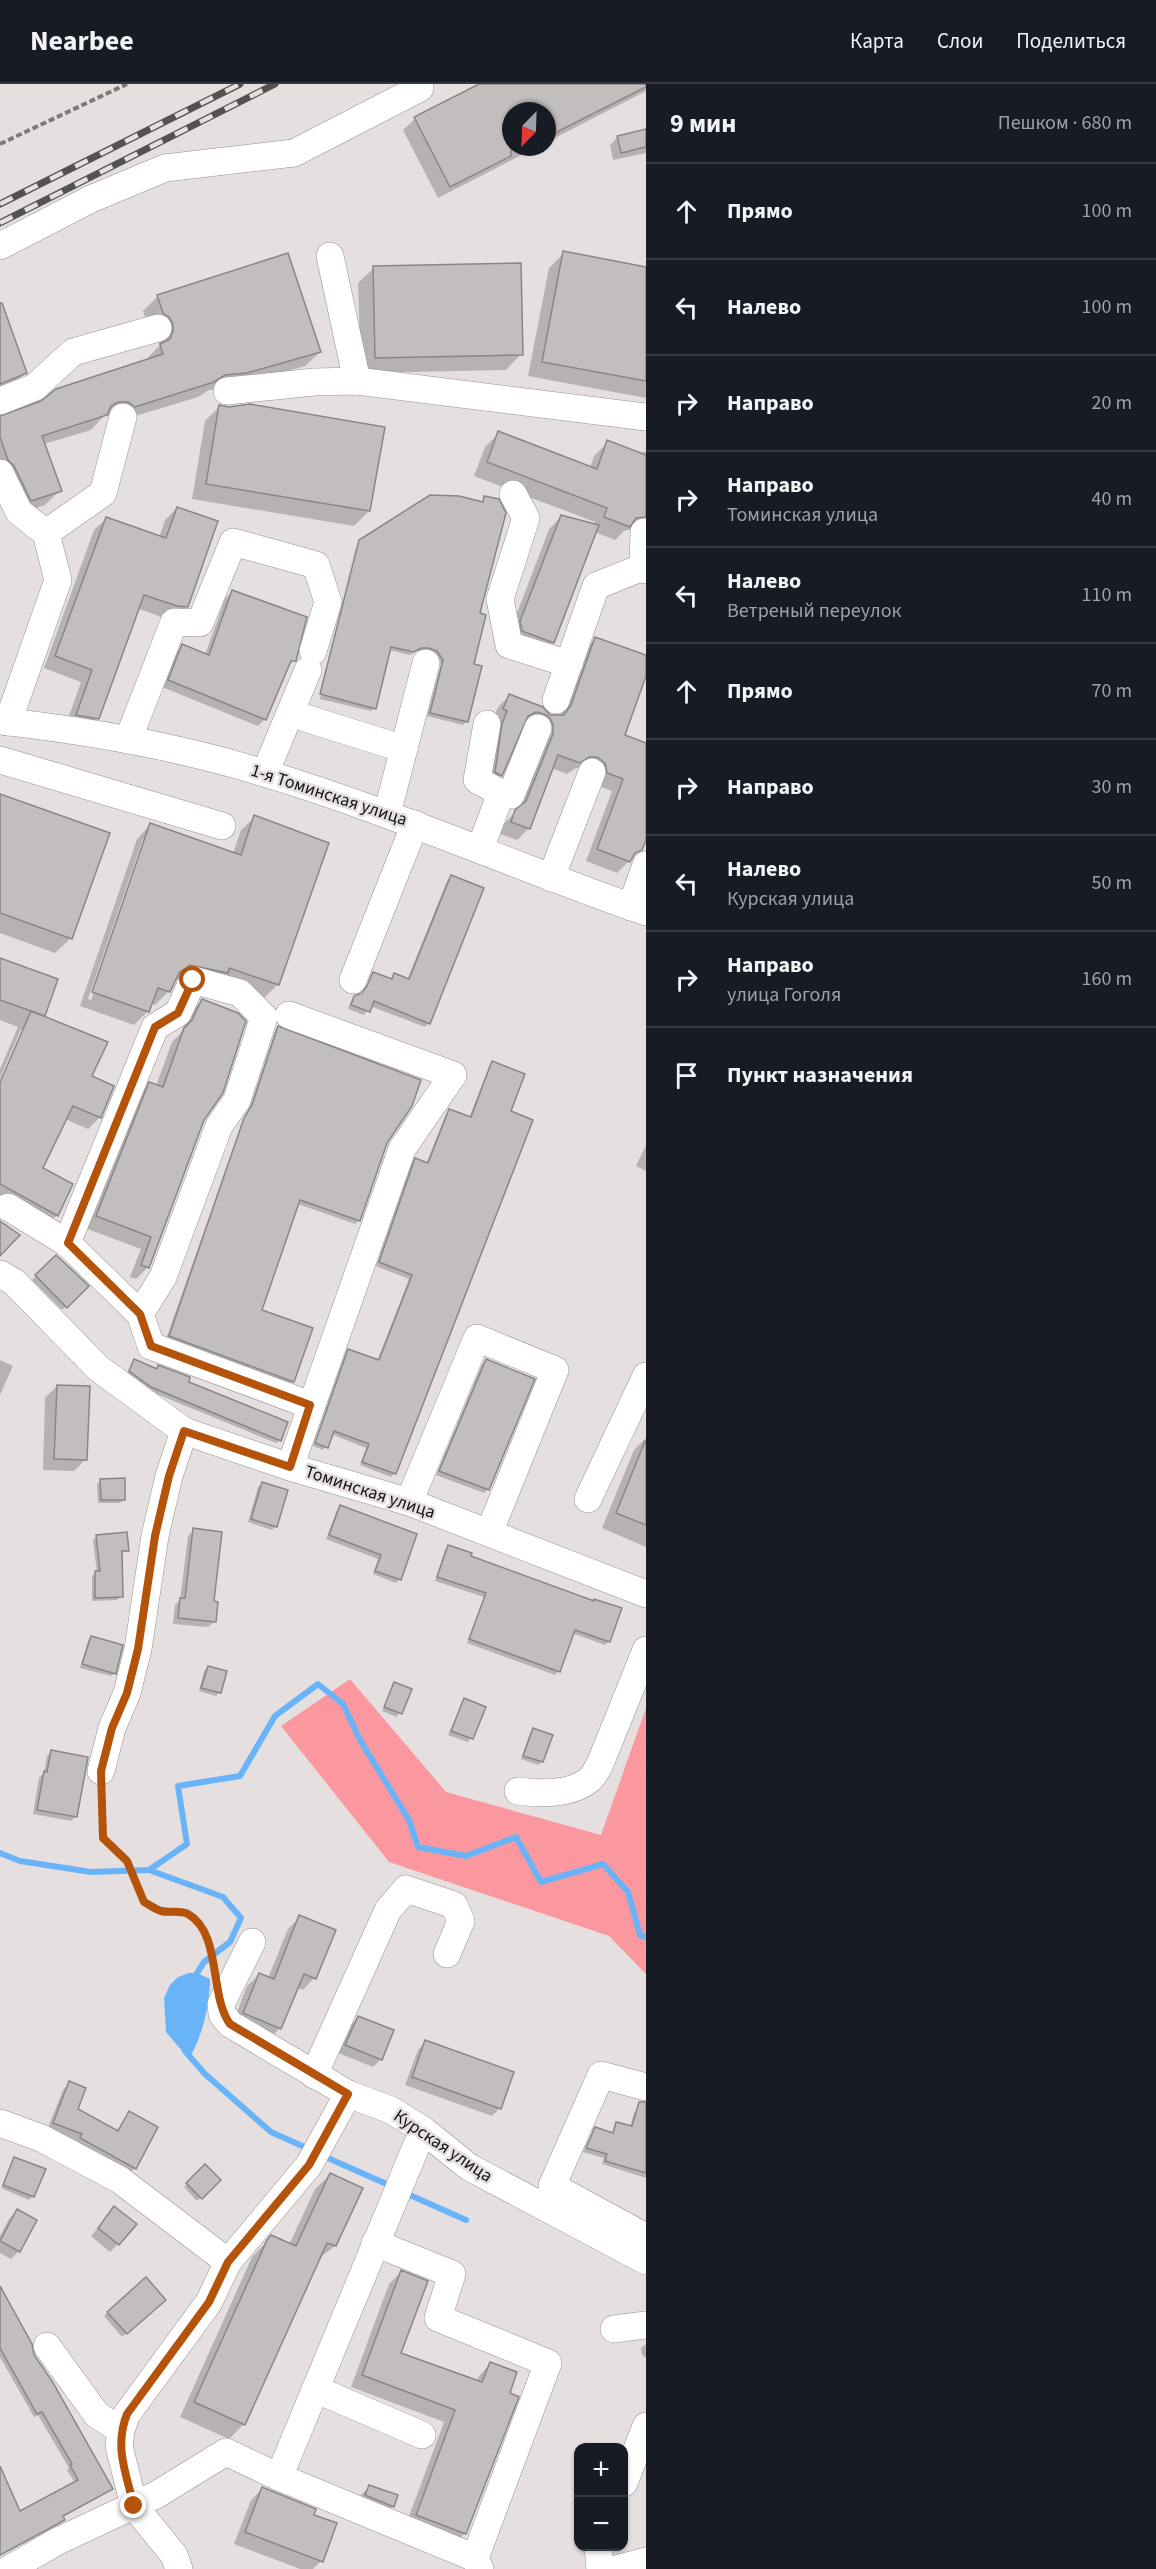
<!DOCTYPE html>
<html lang="ru">
<meta charset="utf-8">
<style>
:root{--surface:#171b24;--page:#20242c;--text:#f1f3f6;--muted:#9ea1a6;--line:#363941}
body{margin:0;font-family:"Source Sans 3",sans-serif;background:var(--page);color:var(--text)}
.controls{position:absolute;right:18px;bottom:18px;display:grid;overflow:hidden;border-radius:12px;box-shadow:0 2px 4px #0004}
.controls button{width:54px;height:54px;display:grid;place-items:center;padding:0;border:0;border-bottom:2px solid var(--line);background:var(--surface);color:var(--text);font:30px sans-serif}
.compass{position:absolute;left:502px;top:18px;width:54px;height:54px;border-radius:50%;background:var(--surface);box-shadow:0 2px 4px #0004;rotate:203deg}
.stop{position:absolute;width:18px;height:18px;margin:-14px;border:4px solid #b45309;border-radius:50%;background:#fff}
.stop.end{background:#b45309;border-color:#fff;box-shadow:0 2px 6px #0008}
.list{margin:0;padding:0;list-style:none}
h2{display:flex;justify-content:space-between;align-items:center;height:78px;margin:0;padding:0 24px;font-size:26px}
h2 small{font-size:20px;font-weight:400;color:var(--muted)}
.list li{display:grid;grid-template-columns:39px 1fr auto;gap:18px;align-items:center;box-sizing:border-box;height:96px;padding:0 24px;border-top:2px solid var(--line)}
.list b{display:block;font-size:22px;white-space:nowrap}
.list p{margin:0;font-size:20px;white-space:nowrap;color:var(--muted)}
.list em{font-size:20px;font-style:normal;color:var(--muted)}
.icon{flex:none;width:33px;height:33px;fill:none;stroke:currentColor;stroke-width:2;stroke-linecap:round;stroke-linejoin:round}
.map{position:relative;flex:none;width:646px;height:2485px;overflow:hidden}
header{display:flex;align-items:center;gap:36px;box-sizing:border-box;height:84px;padding:0 30px;background:var(--surface);border-bottom:2px solid var(--line)}
header strong{font-size:28px}
nav{display:flex;gap:33px;margin-inline-start:auto;font-size:21px}
main{display:flex}
aside{flex:1;background:var(--surface)}
.map>svg:first-child{display:block}
.green{fill:#fb989f}
.water{fill:#69b4f9}
.shadow{fill:#0003;fill-rule:evenodd}
.lines{fill:none;stroke-linecap:round;stroke-linejoin:round}
.stream{stroke:#69b4f9;stroke-width:6}
.building{fill:#c3bebe;stroke:#8b8686;stroke-width:1.5}
.minor-casing{stroke:#969191;stroke-width:28}
.path{stroke:#7e7a7a;stroke-width:4;stroke-dasharray:6 3;stroke-linecap:butt}
.minor{stroke:#fff;stroke-width:27}
.rail-casing{stroke:#545151;stroke-width:7}
.rail{stroke:#e5dfdf;stroke-width:4.5;stroke-dasharray:14;stroke-linecap:butt}
.route{stroke:#b45309;stroke-width:8}
.labels{text-anchor:middle;dominant-baseline:central;stroke-width:5;stroke-linejoin:round;paint-order:stroke}
.street-label{font-size:18px;fill:#161414;stroke:#e5dfdf}
</style>
<header>
<strong>Nearbee</strong>
<nav><a>Карта</a><a>Слои</a><a>Поделиться</a></nav>
</header>
<main>
<div class="map">
<svg width="646" height="2485" viewBox="0 0 646 2485">
<rect width="100%" height="100%" fill="#e5dfdf"/>
<path class="green" d="M350 1595 446 1708 601 1751 646 1624V1890L609 1852 389 1778 281 1642Z"/>
<path class="water" d="M189 1889H197L210 1895C209 1924 203 1950 189 1975L166 1948 164 1914 170 1901 178 1893Z"/>
<g class="shadow">
<path d="M483 0H646V7L547 58V27H511V63H537L438 114 403 46 415 35Z"/>
<path d="M646 47V69L613 76 610 61 618 53Z"/>
<path d="M564 169 646 185V314L528 292 549 184Z"/>
<path d="M374 184 521 270 506 286 361 289 358 199Z"/>
<path d="M158 212 320 268 305 282 231 303 209 306 198 313 119 337 112 332H104L91 346 44 360 60 406 45 421 16 431 0 398V333H6L146 276 159 262V256L149 244 143 227Z"/>
<path d="M0 251 26 288 12 302 0 307Z"/>
<path d="M220 322 369 427 354 442 192 415 205 337Z"/>
<path d="M499 349 590 384 594 372 608 358 640 370 646 367V464L638 448 631 445 624 447 615 456 595 448 553 558 541 570 509 550 549 445 561 433 594 441 595 438 474 392 485 363Z"/>
<path d="M485 413 479 530 466 638 463 641 427 632 441 580 433 571 425 567H416L410 571 389 566 374 624 371 627 320 615 360 457 481 419Z"/>
<path d="M177 424 187 522 174 534H164L137 524 98 634 86 646 65 643 81 598 44 584 94 446 106 435 159 454 165 436Z"/>
<path d="M356 461 317 614 356 462Z"/>
<path d="M232 508 294 576 287 584 265 635 258 642 162 603 175 569 183 562 205 571 225 515Z"/>
<path d="M595 555 623 652 646 660V760L643 759 641 765 617 789 586 777 612 707 596 701 585 684H576L567 690 551 684 529 744 517 756 500 750 504 740 515 728 541 663 531 640H523L501 691 489 702 492 637 498 623 509 612 550 632H560L584 566Z"/>
<path d="M0 712 71 854 55 869 0 849Z"/>
<path d="M255 733 278 900 264 914 217 898 176 895 169 907 155 921 151 919 148 927 134 941 80 922 137 755 150 741 233 770 241 746ZM143 755H146L91 916 88 915Z"/>
<path d="M451 792 429 939 425 943 370 922 364 931 348 925 351 917 364 908 374 890 390 896 394 891 407 896 447 797Z"/>
<path d="M0 875 43 931 41 933 90 993 100 1033 88 1045 65 1035 41 1085 57 1131 45 1143 0 1118V1002L25 945H21L0 994V985L18 943 0 936Z"/>
<path d="M202 917 203 1036 148 1183 136 1195 130 1193 141 1165 85 1144 138 1012 150 1000 156 1002 172 958 181 949 190 928Z"/>
<path d="M278 944 386 1059 359 1136 355 1140 298 1120 260 1227 293 1297 289 1301 166 1255 242 1039 249 1026 275 947Z"/>
<path d="M493 979 509 1028 395 1389 391 1393 360 1381 366 1364 331 1350 323 1366 313 1362 345 1270 349 1266 377 1277 409 1195 376 1182 412 1079 416 1076 426 1080 446 1030 449 1027 469 1034 489 983Z"/>
<path d="M646 1061V1087L636 1082Z"/>
<path d="M56 1173 87 1202 62 1226 32 1196Z"/>
<path d="M0 1276 13 1282 0 1311Z"/>
<path d="M486 1276 488 1405 484 1409 436 1391 482 1280Z"/>
<path d="M134 1277 156 1286 159 1283 280 1356 276 1359 147 1306 126 1291Z"/>
<path d="M57 1302 86 1375 74 1387 43 1386 45 1314Z"/>
<path d="M646 1354V1463L602 1444 634 1366Z"/>
<path d="M101 1396 124 1415 120 1419H98L97 1400Z"/>
<path d="M262 1400 276 1442 272 1446 248 1438 258 1403Z"/>
<path d="M341 1422 415 1451 399 1495 396 1499 373 1490 378 1475 326 1455 337 1426Z"/>
<path d="M194 1446 213 1518 215 1537 208 1543 173 1540 175 1521 180 1516 188 1452Z"/>
<path d="M97 1452 127 1466 120 1470 121 1512 117 1516 92 1517V1492L97 1489 93 1456Z"/>
<path d="M448 1463 469 1473 609 1557 605 1561 572 1549 558 1587 555 1591 467 1559 484 1513 435 1497 445 1466Z"/>
<path d="M91 1553 114 1589 111 1592 80 1584 88 1557Z"/>
<path d="M208 1583 225 1588 219 1609 216 1612 199 1607 204 1587Z"/>
<path d="M394 1600 410 1605 397 1633 382 1627Z"/>
<path d="M465 1616 484 1624 468 1658 448 1651Z"/>
<path d="M533 1646 542 1678 538 1681 521 1675 530 1649Z"/>
<path d="M52 1667 76 1732 71 1737 33 1730 39 1694 44 1689 47 1672Z"/>
<path d="M300 1833 314 1894 303 1906 297 1904 280 1944 268 1956 232 1941 247 1902 259 1891 268 1894 288 1845Z"/>
<path d="M358 1934 381 1975 373 1983 338 1969 350 1942Z"/>
<path d="M426 1958 500 2024 492 2032 405 2001 418 1966Z"/>
<path d="M70 1999 76 2026 116 2047 129 2029 135 2084 128 2090 74 2061 77 2057 47 2046 63 2006Z"/>
<path d="M638 2025 646 2027V2094L602 2080 604 2074 583 2068 596 2045 611 2050 617 2040 630 2043 634 2029Z"/>
<path d="M14 2075 33 2112 29 2116 1 2104Z"/>
<path d="M205 2082 218 2096 197 2117 184 2103Z"/>
<path d="M330 2091 361 2105 335 2162 318 2175 244 2340 229 2355 180 2333 252 2173 271 2153 289 2161 315 2105Z"/>
<path d="M114 2124 118 2160 110 2168 91 2152Z"/>
<path d="M17 2127 19 2167 11 2175 0 2169V2152L9 2135Z"/>
<path d="M401 2188 400 2269 476 2298 479 2292 490 2280 465 2449 453 2461 405 2443 444 2338 351 2303 389 2200Z"/>
<path d="M146 2196 164 2216 122 2253 104 2232Z"/>
<path d="M0 2216 111 2405 62 2433 63 2436 60 2440 0 2472V2440L75 2399 67 2386 69 2384 38 2331 34 2333 0 2273Z"/>
<path d="M646 2260V2274L642 2271 641 2264Z"/>
<path d="M369 2403 396 2412 392 2423 384 2430 358 2420 361 2411Z"/>
<path d="M263 2404 312 2431 321 2477 313 2485H300L234 2460 251 2416Z"/>
</g>
<g class="lines">
<g class="stream">
<path d="M0 1769 20 1777 91 1788 149 1786 187 1760 178 1702 240 1692 275 1632 318 1600 343 1620 360 1656 409 1736 418 1763 466 1772 516 1753 541 1798 603 1780 628 1808 640 1851 646 1853"/>
<path d="M149 1786 223 1813 241 1834 230 1858 204 1878 194 1894"/>
<path d="M185 1967 205 1990 271 2048 309 2065"/>
<path d="M321 2071 391 2102"/>
<path d="M403 2108 466 2136"/>
</g>
</g>
<g class="building">
<path d="M479 0H646V3L547 53V27H511V72L450 103 414 33Z"/>
<path d="M646 45V63L621 69 617 52Z"/>
<path d="M563 167 646 183V297L542 278Z"/>
<path d="M288 169 321 268 247 289 225 291 214 298 135 323 128 318H118L111 322 107 331 42 352 62 407 31 417 14 382 8 376 0 353V332L41 317 56 305 163 270 160 260 170 255 173 247V240L169 233 163 229 157 211Z"/>
<path d="M521 179 523 271 375 274 373 182Z"/>
<path d="M0 219H2L27 289 0 300Z"/>
<path d="M250 320 385 343 370 427 206 400 219 321 229 323Z"/>
<path d="M498 347 597 385 607 356 646 371V433L636 434 630 443 604 433 607 424 487 378Z"/>
<path d="M430 411 459 412 483 418 484 412 499 415 506 429 480 529 486 531 474 580 482 582 468 638 430 629 443 576 437 567 429 564H421L414 568 391 563 376 625 320 610 359 456Z"/>
<path d="M177 423 218 437 188 523 177 522 144 511 99 635 76 631 92 586 55 572 106 433 166 454Z"/>
<path d="M561 431 599 441 554 559 522 547 520 537Z"/>
<path d="M232 506 307 533 296 577H291L266 636 168 596 182 560 209 571Z"/>
<path d="M595 553 646 571V592L625 651 646 659V756L642 766 635 769 630 778 597 765 623 695 607 689 605 679 597 673H589L580 679 558 671 530 745 511 738 515 726 526 717 553 650V641L550 634 544 630 536 628 528 632 502 692 495 688 502 640 507 627 503 625 509 610 543 623 550 631H564L571 621Z"/>
<path d="M0 710 110 749 72 855 0 829Z"/>
<path d="M254 731 329 759 279 901 229 884 228 889 190 881 179 889 170 908 158 904 149 928 92 908 150 739 241 771Z"/>
<path d="M451 791 484 804 430 940 374 917 370 928 351 921 354 912 362 909 367 902 373 888 392 895 394 889 409 895Z"/>
<path d="M0 874 58 895 45 932 0 916Z"/>
<path d="M202 915 238 929 246 937 223 1009 204 1036 149 1184 141 1181 151 1153 96 1132 149 998 163 1003 184 944 192 936Z"/>
<path d="M31 927 108 958 92 992 114 1002 101 1034 73 1022 43 1084 73 1100 58 1132 0 1100V998Z"/>
<path d="M278 942 421 996 412 1022 387 1059 360 1137 300 1116 262 1226 313 1244 294 1298 169 1252 244 1034 252 1021Z"/>
<path d="M492 977 525 990 511 1027 533 1036 396 1390 362 1378 369 1360 334 1347 328 1364 315 1359 348 1265 379 1276 412 1191 379 1178 415 1074 428 1079 449 1025 471 1033Z"/>
<path d="M0 1137 20 1151 0 1172Z"/>
<path d="M56 1171 89 1202 67 1224 35 1191Z"/>
<path d="M134 1275 157 1285 158 1281 190 1293 189 1298 288 1338 281 1357 151 1303 129 1287Z"/>
<path d="M486 1275 535 1295 489 1406 439 1387Z"/>
<path d="M57 1301 90 1302 87 1376 54 1375Z"/>
<path d="M645 1357H646V1441L616 1429Z"/>
<path d="M125 1394V1416H101L100 1395Z"/>
<path d="M262 1398 288 1406 277 1443 251 1435Z"/>
<path d="M340 1421 417 1450 401 1496 375 1487 381 1471 329 1451Z"/>
<path d="M193 1444 222 1448 214 1517 218 1518 216 1538 178 1534 180 1514H185Z"/>
<path d="M127 1448 129 1467H122L123 1513 95 1514V1487H100L96 1451Z"/>
<path d="M448 1461 472 1469 471 1472 594 1517V1515L622 1524 610 1558 575 1546 560 1588 469 1555 486 1509 437 1493Z"/>
<path d="M91 1552 123 1561 116 1590 82 1580Z"/>
<path d="M208 1582 227 1587 221 1609 201 1604Z"/>
<path d="M394 1598 412 1605 402 1630 384 1623Z"/>
<path d="M464 1614 486 1623 473 1655 451 1647Z"/>
<path d="M533 1644 553 1651 543 1678 523 1672Z"/>
<path d="M51 1666 88 1673 77 1733 37 1726 44 1687 47 1688Z"/>
<path d="M299 1831 336 1846 316 1895 304 1890 281 1945 243 1929 259 1889 274 1895Z"/>
<path d="M358 1932 394 1946 382 1976 345 1961Z"/>
<path d="M425 1956 514 1988 501 2025 412 1993Z"/>
<path d="M69 1997 86 2004 78 2025 118 2047 129 2027 158 2043 136 2085 80 2054 82 2050 53 2039Z"/>
<path d="M639 2018H646V2089L605 2077 607 2070 586 2064 595 2043 613 2049 616 2038 632 2042Z"/>
<path d="M14 2073 46 2085 34 2113 3 2101Z"/>
<path d="M205 2080 221 2096 202 2115 186 2099Z"/>
<path d="M330 2089 363 2104 336 2162 327 2159 245 2341 194 2318 267 2156 271 2151 296 2162Z"/>
<path d="M114 2122 137 2140 119 2161 98 2144Z"/>
<path d="M17 2125 37 2136 20 2168 0 2157Z"/>
<path d="M401 2186 428 2197 401 2269 482 2298 490 2278 517 2288 510 2309 519 2313 466 2450 416 2431 455 2326 362 2291Z"/>
<path d="M146 2193 166 2216 127 2250 107 2228Z"/>
<path d="M0 2202 32 2260 34 2271 52 2297 113 2405 63 2432 65 2436 0 2471V2382L20 2427 78 2396 70 2381 72 2380 42 2328 37 2330 0 2264Z"/>
<path d="M369 2401 398 2411 394 2423 365 2411Z"/>
<path d="M262 2403 316 2425 314 2431 337 2439 323 2478 245 2448Z"/>
</g>
<g class="lines">
<defs>
<g id="minor">
<path d="M0 162 91 115 165 84 294 69 420 4"/>
<path d="M330 172 357 297"/>
<path d="M227 307 314 298 357 297 646 333"/>
<path d="M0 317 35 303 73 268 158 244"/>
<path d="M0 389 19 428 46 449"/>
<path d="M513 410 526 434 500 515 509 561 569 580"/>
<path d="M644 448 643 483 646 486"/>
<path d="M556 616 596 502 643 483"/>
<path d="M305 634 404 665"/>
<path d="M0 637C88 647 182 663 267 690 396 729 519 784 646 828"/>
<path d="M8 638 58 496 46 449 103 409 123 333"/>
<path d="M487 640 477 696 501 709 511 711 538 644"/>
<path d="M128 656 174 538 200 539 233 458 316 481 328 518 313 567"/>
<path d="M0 676 222 742"/>
<path d="M265 689 308 586"/>
<path d="M387 730 426 579"/>
<path d="M480 765 501 709"/>
<path d="M551 794 592 688"/>
<path d="M631 823 646 781"/>
<path d="M353 896 415 740"/>
<path d="M289 931 453 991 402 1065 290 1383"/>
<path d="M8 1123 67 1159 140 1230 151 1262 310 1321"/>
<path d="M67 1159 155 943 178 929 193 896 240 909 264 933 237 1016 219 1042 163 1193 140 1230"/>
<path d="M0 1190 14 1198 98 1284 184 1347 290 1383 409 1418 646 1510"/>
<path d="M588 1415 646 1292"/>
<path d="M409 1418 477 1254 555 1286 489 1449"/>
<path d="M101 1687 112 1644 127 1609 138 1565 155 1452 169 1392 184 1347"/>
<path d="M518 1707C540 1710 570 1711 589 1696 594 1692 597 1685 600 1680L646 1566"/>
<path d="M252 1858 221 1920 222 1930 230 1940 348 2010 391 2026 423 2046 469 2083 646 2177"/>
<path d="M314 1991 388 1826 406 1805 454 1821 461 1837 447 1870"/>
<path d="M646 2003 601 1991 552 2102 646 2153"/>
<path d="M0 2039 41 2054 120 2096 228 2178"/>
<path d="M423 2046 279 2393 475 2474"/>
<path d="M375 2159 452 2190 438 2234 548 2279 475 2474 480 2485"/>
<path d="M614 2245 646 2241"/>
<path d="M47 2262 97 2331 121 2346"/>
<path d="M315 2305 422 2351"/>
<path d="M624 2399 646 2342"/>
<path d="M598 2462 600 2485"/>
<path d="M9 2485 58 2457 156 2411 226 2368 279 2393"/>
<path d="M179 2485 174 2471 134 2422 119 2362 121 2346 127 2330 209 2218 228 2178 309 2081 348 2010"/>
<path d="M616 2485 646 2477"/>
</g>
</defs>
<use href="#minor" class="minor-casing"/>
<g class="path">
<path d="M0 60 127 0"/>
<path d="M102 1709 103 1754 127 1777 145 1818 161 1827 187 1829 197 1837 209 1859 213 1882"/>
</g>
<use href="#minor" class="minor"/>
<defs>
<g id="rail">
<path d="M0 120 240 0"/>
<path d="M0 139 275 0"/>
</g>
</defs>
<use href="#rail" class="rail-casing"/>
<use href="#rail" class="rail"/>
</g>
<g class="lines">
<path class="route" d="M134 2422C126 2389 114 2363 127 2330L209 2218 228 2178 309 2081 348 2010 230 1940C209 1912 222 1849 188 1830 181 1826 170 1829 161 1827 155 1825 150 1821 144 1818L127 1777 103 1754 101 1687 112 1644 127 1609 138 1565 155 1452 169 1392 184 1347 290 1383 310 1321 151 1262 140 1230 68 1159 155 943 178 929 193 896"/>
</g>
<g class="labels">
<g class="street-label">
<text transform="translate(329 711) rotate(18)">1-я Томинская улица</text>
<text transform="translate(370 1408) rotate(18)">Томинская улица</text>
<text transform="translate(443 2062) rotate(34)">Курская улица</text>
</g>
</g>
</svg>
<div class="controls">
<button>+</button>
<button>−</button>
</div>
<svg class="compass" viewBox="-18 -18 36 36"><path d="M0-13l5 13h-10z" fill="#e53935"/><path d="M0 13l5-13h-10z" fill="#9ea1a6"/></svg>
<div class="stop" style="left:193px;top:896px"></div>
<div class="stop end" style="left:134px;top:2422px"></div>
</div>
<aside>
<h2>9 мин<small>Пешком · 680 m</small></h2>
<ul class="list">
<li><svg class="icon" aria-label="ahead" viewBox="0 0 24 24"><path d="M12 20V5M6 11l6-6 6 6"/></svg><div><b>Прямо</b></div><em>100 m</em></li>
<li><svg class="icon" aria-label="left" viewBox="0 0 24 24"><path d="M17 20v-9H6M10 6l-5 5 5 5"/></svg><div><b>Налево</b></div><em>100 m</em></li>
<li><svg class="icon" aria-label="right" viewBox="0 0 24 24"><path d="M7 20v-9h11M14 6l5 5-5 5"/></svg><div><b>Направо</b></div><em>20 m</em></li>
<li><svg class="icon" aria-label="right" viewBox="0 0 24 24"><path d="M7 20v-9h11M14 6l5 5-5 5"/></svg><div><b>Направо</b><p>Томинская улица</p></div><em>40 m</em></li>
<li><svg class="icon" aria-label="left" viewBox="0 0 24 24"><path d="M17 20v-9H6M10 6l-5 5 5 5"/></svg><div><b>Налево</b><p>Ветреный переулок</p></div><em>110 m</em></li>
<li><svg class="icon" aria-label="ahead" viewBox="0 0 24 24"><path d="M12 20V5M6 11l6-6 6 6"/></svg><div><b>Прямо</b></div><em>70 m</em></li>
<li><svg class="icon" aria-label="right" viewBox="0 0 24 24"><path d="M7 20v-9h11M14 6l5 5-5 5"/></svg><div><b>Направо</b></div><em>30 m</em></li>
<li><svg class="icon" aria-label="left" viewBox="0 0 24 24"><path d="M17 20v-9H6M10 6l-5 5 5 5"/></svg><div><b>Налево</b><p>Курская улица</p></div><em>50 m</em></li>
<li><svg class="icon" aria-label="right" viewBox="0 0 24 24"><path d="M7 20v-9h11M14 6l5 5-5 5"/></svg><div><b>Направо</b><p>улица Гоголя</p></div><em>160 m</em></li>
<li><svg class="icon" aria-label="arrive" viewBox="0 0 24 24"><path d="M6 21V4h12l-3 4 3 4H6"/></svg><div><b>Пункт назначения</b></div></li>
</ul>
</aside>
</main>
